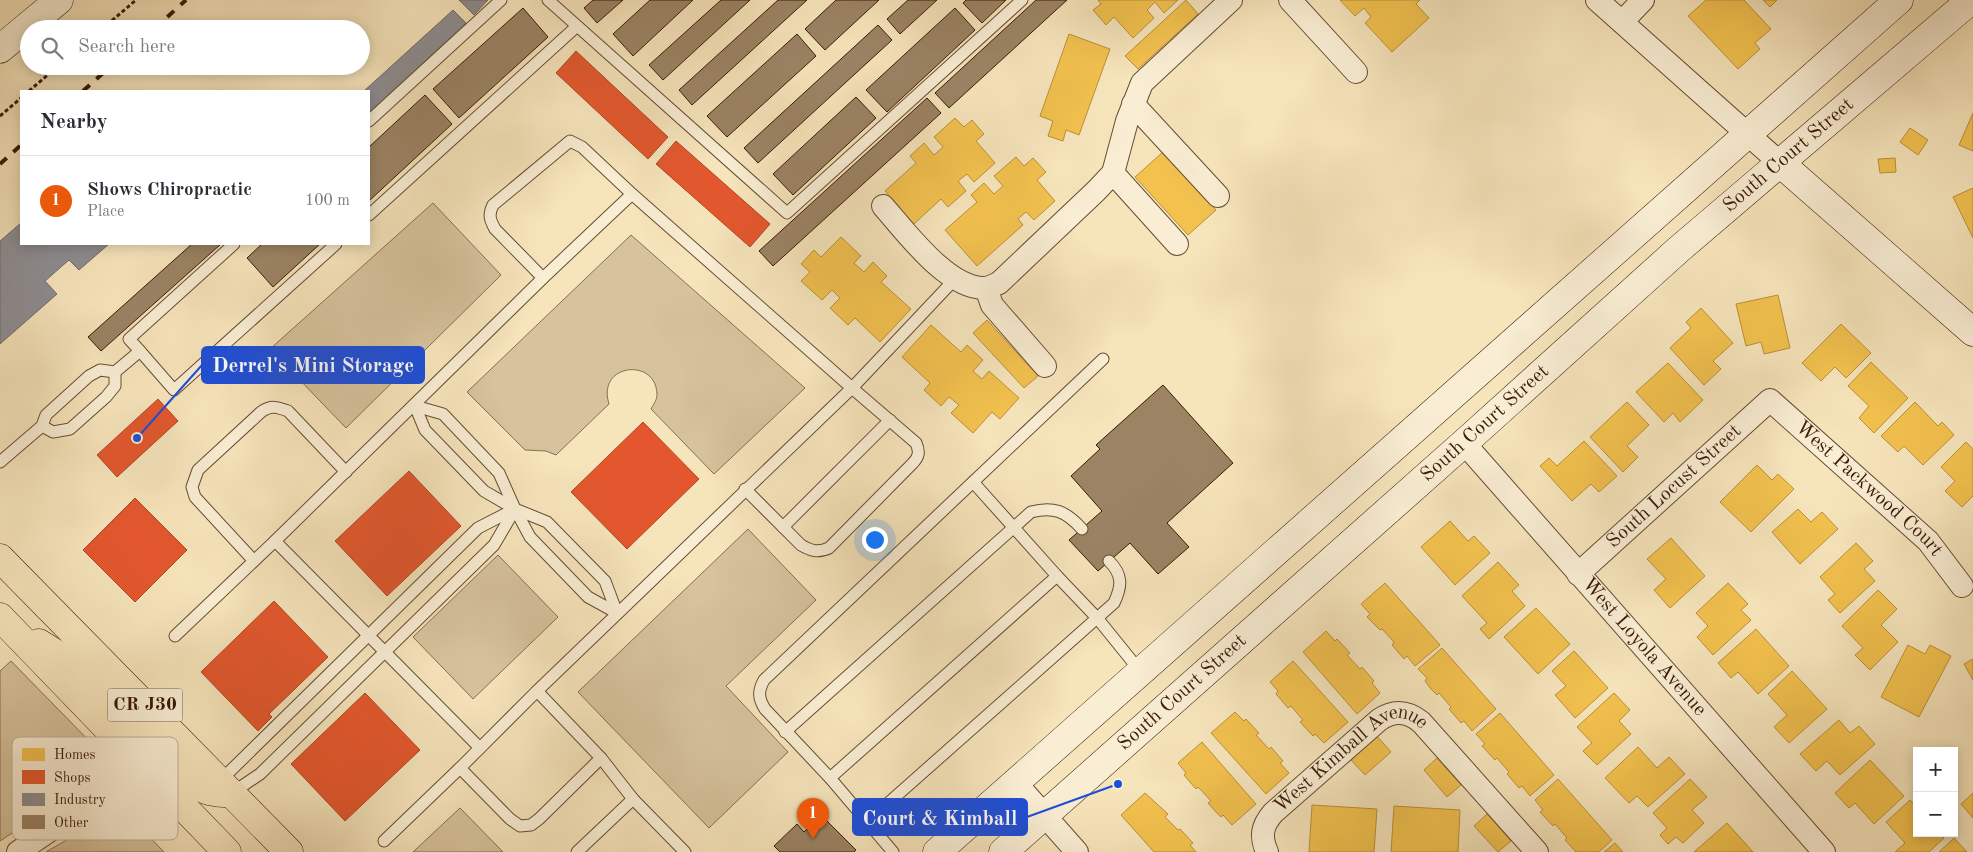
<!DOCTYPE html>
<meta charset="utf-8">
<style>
:root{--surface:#fff;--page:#f2f2f3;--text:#2b2b33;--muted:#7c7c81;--line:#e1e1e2;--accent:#ea580c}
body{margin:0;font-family:"Old Standard TT",serif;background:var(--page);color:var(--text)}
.controls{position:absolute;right:15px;bottom:15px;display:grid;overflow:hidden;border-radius:0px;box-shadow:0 2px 12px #0003}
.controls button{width:45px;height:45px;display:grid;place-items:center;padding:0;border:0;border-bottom:1px solid var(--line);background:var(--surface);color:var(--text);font:25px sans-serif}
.you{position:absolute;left:874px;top:539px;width:18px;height:18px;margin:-12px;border:4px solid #fff;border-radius:50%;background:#1a73e8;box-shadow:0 0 0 8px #1a73e833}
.badge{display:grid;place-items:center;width:32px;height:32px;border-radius:50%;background:var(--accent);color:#fff;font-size:16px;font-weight:700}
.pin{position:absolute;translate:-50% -41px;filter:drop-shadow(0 1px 2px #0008)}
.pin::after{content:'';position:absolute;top:26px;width:18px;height:15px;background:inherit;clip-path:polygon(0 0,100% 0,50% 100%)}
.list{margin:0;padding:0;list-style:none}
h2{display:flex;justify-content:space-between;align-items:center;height:65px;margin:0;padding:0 20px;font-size:21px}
h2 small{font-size:16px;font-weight:400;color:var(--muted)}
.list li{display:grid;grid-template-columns:32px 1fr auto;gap:15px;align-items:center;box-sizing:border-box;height:90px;padding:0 20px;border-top:1px solid var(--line)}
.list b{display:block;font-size:19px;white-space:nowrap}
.list p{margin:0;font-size:16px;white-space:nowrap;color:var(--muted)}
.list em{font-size:16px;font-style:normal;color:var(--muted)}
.icon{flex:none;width:28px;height:28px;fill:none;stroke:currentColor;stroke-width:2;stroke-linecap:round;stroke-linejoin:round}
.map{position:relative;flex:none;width:1973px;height:852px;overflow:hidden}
.search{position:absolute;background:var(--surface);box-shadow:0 2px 12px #0003;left:20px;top:20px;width:350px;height:55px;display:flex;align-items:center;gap:12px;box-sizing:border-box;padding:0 18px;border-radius:28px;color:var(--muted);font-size:19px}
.panel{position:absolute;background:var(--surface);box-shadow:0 2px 12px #0003;left:20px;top:90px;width:350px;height:155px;border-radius:0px}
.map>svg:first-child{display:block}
.green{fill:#d6c29c;stroke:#886e51}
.homes{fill:#f2c14e;stroke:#ba8f38}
.shops{fill:#e4572e;stroke:#b14522}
.industry{fill:#8d8d92;stroke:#746a68}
.building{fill:#9b8364;stroke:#391a06}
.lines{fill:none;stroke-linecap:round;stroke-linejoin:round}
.lane-casing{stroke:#684c33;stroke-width:13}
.street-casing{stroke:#684c33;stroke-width:24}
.secondary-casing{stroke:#391a06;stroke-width:29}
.primary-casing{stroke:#391a06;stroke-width:29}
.path{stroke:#391a06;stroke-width:3;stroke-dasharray:4 2.5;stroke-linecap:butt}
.lane{stroke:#f9edd3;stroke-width:11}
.street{stroke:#f9edd3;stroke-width:22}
.secondary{stroke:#f9edd3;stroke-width:28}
.primary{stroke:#f6e4bb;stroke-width:28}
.rail{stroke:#391a06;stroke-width:4;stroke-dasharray:9 9;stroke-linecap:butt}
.labels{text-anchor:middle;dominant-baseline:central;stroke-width:5;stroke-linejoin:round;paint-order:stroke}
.shield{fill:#f9edd3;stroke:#735944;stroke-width:1}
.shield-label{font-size:19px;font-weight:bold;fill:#391a06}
.street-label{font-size:20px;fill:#391a06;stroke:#f9edd3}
.key{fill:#f9edd3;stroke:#bfae96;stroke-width:1}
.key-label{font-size:14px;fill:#391a06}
.leader{fill:none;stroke:#1d4ed8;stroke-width:2}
.callout-dot{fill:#1d4ed8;stroke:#f9edd3;stroke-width:2}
.callout{fill:#1d4ed8;stroke:#1d4ed8;stroke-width:2}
.callout-label{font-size:21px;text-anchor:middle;font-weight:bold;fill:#fff}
</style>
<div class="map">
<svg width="1973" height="852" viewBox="0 0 1973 852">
<rect width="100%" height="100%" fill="#f6e4bb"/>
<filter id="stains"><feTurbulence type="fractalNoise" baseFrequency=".004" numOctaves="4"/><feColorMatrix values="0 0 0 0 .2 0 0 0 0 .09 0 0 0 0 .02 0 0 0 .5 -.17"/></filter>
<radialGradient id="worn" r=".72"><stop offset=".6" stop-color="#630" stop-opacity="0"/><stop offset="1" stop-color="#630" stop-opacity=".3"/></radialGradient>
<g class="green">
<path d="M433 203 501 275 346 428 270 349Z"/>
<path d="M631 235 805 388 714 474 651 409C653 405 657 400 657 395 657 357 596 363 609 404L556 455 546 451 525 450 467 392Z"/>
<path d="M748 529 816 600 726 686 788 752 709 828 578 692Z"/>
<path d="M498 555 558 617 473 699 413 637Z"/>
<path d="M11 661 98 750 102 757 101 765 98 774 60 804 27 823 0 841V671Z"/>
<path d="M128 796 145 814 140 827 164 852H46L82 831Z"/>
<path d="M460 808 503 852H413Z"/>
</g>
<g class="homes">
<path d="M1098 0H1178L1164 13 1155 2 1147 10 1154 18 1133 38 1114 17 1106 25 1093 10 1101 4Z"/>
<path d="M1186 0 1198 14 1138 69 1125 56Z"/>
<path d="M1340 0H1420L1416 4 1429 18 1392 52 1365 23 1371 17 1364 8 1355 16Z"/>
<path d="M1706 0H1744L1771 29 1755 43 1760 49 1738 69 1688 16Z"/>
<path d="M1763 0H1777L1770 7Z"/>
<path d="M1069 34 1110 49 1079 135 1066 130 1063 141 1048 136 1053 121 1040 116Z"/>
<path d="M1973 113V151L1959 145Z"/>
<path d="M955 118 964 127 972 120 984 134 976 141 995 163 974 182 967 174 958 181 966 191 948 207 941 199 914 224 885 191 916 163 910 156 924 143 934 155 943 147 934 137Z"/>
<path d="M1910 128 1928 140 1918 155 1900 142Z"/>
<path d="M1163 152 1216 210 1188 235 1135 177Z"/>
<path d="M1016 157 1024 166 1033 158 1046 172 1037 180 1055 201 1034 220 1026 212 1018 219 1023 225 977 266 945 230 977 202 971 195 984 183 994 194 1003 186 994 176Z"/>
<path d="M1895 158 1896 172 1880 173 1878 159Z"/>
<path d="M1973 188V238L1953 197Z"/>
<path d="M841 237 861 256 854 263 864 272 873 262 887 276 881 282 911 309 880 342 855 318 848 325 830 308 840 298 832 290 822 300 801 281 810 272 801 264 814 250 821 257Z"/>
<path d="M1778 295 1790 348 1764 354 1761 342 1746 346 1736 304Z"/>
<path d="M1701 308 1733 343 1713 361 1721 369 1704 385 1670 348 1691 328 1686 322Z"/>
<path d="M987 320 1038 376 1024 388 973 333Z"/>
<path d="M1841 324 1871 353 1846 378 1835 367 1821 381 1802 363Z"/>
<path d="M931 325 961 352 967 345 983 360 973 371 982 379 989 371 1019 398 1000 419 992 412 973 433 951 413 959 405 949 397 941 406 924 390 930 383 902 357Z"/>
<path d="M1871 362 1908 398 1874 433 1859 418 1869 406 1848 386Z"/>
<path d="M1668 363 1703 400 1680 422 1673 413 1664 422 1636 392Z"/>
<path d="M1627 402 1649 425 1627 446 1638 457 1623 472 1590 437Z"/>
<path d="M1915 402 1938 426 1942 422 1954 435 1923 465 1904 446 1898 452 1881 436Z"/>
<path d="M1584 441 1617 476 1599 492 1591 484 1572 501 1540 466 1549 458 1557 466Z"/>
<path d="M1966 442 1973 449V496L1962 507 1945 491 1955 481 1941 467Z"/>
<path d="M1757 465 1772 480 1778 474 1794 489 1751 532 1720 502Z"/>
<path d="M1798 509 1811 522 1822 512 1838 529 1800 564 1772 532Z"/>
<path d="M1450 521 1468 541 1474 536 1490 553 1455 585 1421 547Z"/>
<path d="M1671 538 1705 576 1670 608 1654 590 1666 579 1647 559Z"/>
<path d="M1856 543 1873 561 1864 569 1875 581 1840 613 1828 600 1835 594 1820 577Z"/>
<path d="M1498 562 1519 585 1512 591 1525 606 1489 639 1480 629 1487 623 1462 596Z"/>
<path d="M1385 583 1440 645 1415 666 1407 656 1404 659 1392 645 1394 642 1382 629 1380 630 1367 617 1370 614 1361 604Z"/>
<path d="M1728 583 1748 604 1741 610 1751 620 1713 655 1697 637 1708 626 1696 613Z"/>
<path d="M1878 590 1897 609 1881 625 1898 642 1870 670 1855 655 1863 648 1842 626Z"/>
<path d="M1536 608 1570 644 1538 674 1504 637Z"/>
<path d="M1756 629 1789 666 1758 694 1738 672 1731 678 1718 663Z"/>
<path d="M1326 631 1335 641 1337 639 1350 653 1347 655 1360 669 1362 667 1374 681 1372 683 1380 693 1357 714 1303 652Z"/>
<path d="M1908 645 1925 654 1930 645 1951 656 1919 717 1881 697Z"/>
<path d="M1442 648 1496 709 1472 731 1464 721 1461 723 1456 717 1449 709 1451 707 1439 693 1437 695 1431 689 1425 681 1427 678 1418 669Z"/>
<path d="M1574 651 1608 688 1575 718 1555 695 1566 686 1552 671Z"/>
<path d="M1973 659V680L1964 664Z"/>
<path d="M1293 661 1348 722 1324 743 1315 734 1313 736 1300 722 1303 720 1291 706 1288 708 1276 694 1278 691 1270 682Z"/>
<path d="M1792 671 1827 709 1789 743 1774 727 1787 715 1768 694Z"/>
<path d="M1614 693 1630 710 1619 721 1631 734 1597 765 1583 751 1592 743 1577 727Z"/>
<path d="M1235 712 1244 721 1246 719 1259 733 1256 735 1269 749 1271 747 1283 761 1280 763 1289 773 1266 794 1211 733Z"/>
<path d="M1500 713 1554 775 1530 796 1522 786 1519 788 1507 774 1509 772 1497 758 1495 760 1482 746 1485 744 1476 734Z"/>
<path d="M1839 720 1850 733 1859 726 1875 744 1840 775 1827 761 1816 771 1800 754Z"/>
<path d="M1377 736 1391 752 1365 775 1351 760Z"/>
<path d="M1202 742 1256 804 1232 825 1223 815 1221 817 1215 811 1208 803 1211 801 1198 787 1196 789 1184 775 1186 773 1178 763Z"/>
<path d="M1638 747 1657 768 1669 757 1685 774 1648 807 1637 796 1629 803 1605 778Z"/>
<path d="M1437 758 1461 785 1447 797 1424 770Z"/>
<path d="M1870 760 1904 796 1874 824 1855 803 1849 808 1835 793Z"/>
<path d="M1558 779 1612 840 1599 852H1576L1565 840 1567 838 1555 824 1553 826 1540 812 1543 810 1535 800Z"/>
<path d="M1690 779 1707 797 1692 810 1704 823 1683 843 1676 837 1668 844 1660 835 1667 828 1653 813Z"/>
<path d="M1145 793 1168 814 1165 817 1178 830 1180 829 1193 843 1190 845 1196 852H1154L1121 815Z"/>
<path d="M1973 793V818L1961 804Z"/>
<path d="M1910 800 1917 807V833H1940L1944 838 1929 852H1895L1905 843 1886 822Z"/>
<path d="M1312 805 1377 809 1374 852H1309Z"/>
<path d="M1394 806 1460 810 1458 852H1391Z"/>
<path d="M1487 814 1511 841 1498 852 1474 826Z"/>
<path d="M1727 823 1753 852H1694Z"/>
<path d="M1954 838 1967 852H1939Z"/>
<path d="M1615 843 1623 852H1604Z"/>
</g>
<g class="shops">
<path d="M576 51 668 137 648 159 556 73Z"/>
<path d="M676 141 770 224 750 247 656 164Z"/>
<path d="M158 399 178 421 117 477 97 455Z"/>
<path d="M643 422 699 479 627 549 571 492Z"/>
<path d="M409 471 461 526 387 596 335 541Z"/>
<path d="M135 498 187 550 135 602 83 550Z"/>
<path d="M274 601 328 657 269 714 272 717 258 731 201 672Z"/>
<path d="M365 693 420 750 345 821 291 764Z"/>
</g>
<g class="industry">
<path d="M459 0H488L474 15Z"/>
<path d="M453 10 466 23 369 113V91H364Z"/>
<path d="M21 223V244H109L79 270 69 260 45 281 57 294 0 344V241Z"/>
</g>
<g class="building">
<path d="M593 0H623L597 23 584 8Z"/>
<path d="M650 0H693L633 56 613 34Z"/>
<path d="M721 0H750L663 80 649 65Z"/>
<path d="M778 0H807L692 105 679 90Z"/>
<path d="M836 0H879L825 50 805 29Z"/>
<path d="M908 0H937L900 34 887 19Z"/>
<path d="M966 0H1006L982 23 963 3Z"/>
<path d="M1036 0H1067L949 108 935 93Z"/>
<path d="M523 8 548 37 459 118 433 89Z"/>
<path d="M955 8 975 30 887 112 866 90Z"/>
<path d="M878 25 892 40 758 163 744 148Z"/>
<path d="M797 34 816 56 727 137 707 116Z"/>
<path d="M425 95 452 124 369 201V147Z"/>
<path d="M856 97 876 118 793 195 773 174Z"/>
<path d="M927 98 941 113 773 266 759 251Z"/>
<path d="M192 244H221L101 351 88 337Z"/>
<path d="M262 244H320L273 287 247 258Z"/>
<path d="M1163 385 1233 463 1167 523 1189 547 1158 574 1130 543 1098 571 1069 540 1102 511 1071 476 1100 449 1096 445Z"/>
<path d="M821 815 856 850 854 852H780L774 846 797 824 804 832Z"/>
</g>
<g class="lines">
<defs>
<g id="lane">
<path d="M548 0 787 213 1022 0"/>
<path d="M369 121 501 0"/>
<path d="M369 215 576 27"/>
<path d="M543 278 275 541 480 748 537 691 601 758 633 799 685 852"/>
<path d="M140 351 174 390 336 244"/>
<path d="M415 406 443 414 499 473 515 509 547 522 605 581 617 613"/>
<path d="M415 406 425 430 484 491 515 509 530 537 588 597 617 613"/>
<path d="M42 426 53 432 70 429 106 397 115 386V372"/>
<path d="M0 462 42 426 46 415 89 376 100 370 115 372 140 351 129 339 234 244"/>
<path d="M973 482 1103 359"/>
<path d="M745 489 801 545C811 551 818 553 829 548L912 464C919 457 920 452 916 443L852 388 955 279"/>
<path d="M783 527 890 420"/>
<path d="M254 561 195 497 192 487 198 470 261 412C271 405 277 407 288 411L346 472"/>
<path d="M175 636 275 541"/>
<path d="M537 691 852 388 632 194 582 147 570 141 493 205C488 215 490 220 495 229L543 278 632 194"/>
<path d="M785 732 1031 512C1053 506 1066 511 1082 529"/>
<path d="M460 768 480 748"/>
<path d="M830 778 1057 576"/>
<path d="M220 781 478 528 515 509"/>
<path d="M232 793 260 774 494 545 515 509"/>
<path d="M868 821 1114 603C1122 586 1123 575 1109 561"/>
<path d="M384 841 460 768 510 819 520 826 531 825 539 819 601 758"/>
<path d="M577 852 633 799"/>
<path d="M893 852 830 778 765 709C758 698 758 691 764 680L973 482 1057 576 1098 619 1140 671"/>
</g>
<g id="street">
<path d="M1290 0 1356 72"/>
<path d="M1597 0 1779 162"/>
<path d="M1622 22 1643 0"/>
<path d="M1133 104 1218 196"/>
<path d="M1113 173 1177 244"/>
<path d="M883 206C906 232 947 288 984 288 989 288 994 285 999 283L1096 191 1113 173 1127 121 1142 83 1231 0"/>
<path d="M986 288 992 305 1045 366"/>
<path id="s1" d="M1464 443 1824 852"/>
<path id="s2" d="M1578 574 1770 400 1928 541 1962 586"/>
<path d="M1015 782 1077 852"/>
<path d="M18 852 86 806 138 761"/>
<path id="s3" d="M1267 852C1260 836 1262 826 1273 813L1379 720C1394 710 1407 711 1421 722L1537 852"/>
</g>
<g id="secondary">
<path d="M0 49 59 0"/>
<path d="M1779 162 1973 332"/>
<path d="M937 852 1899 0"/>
<path id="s4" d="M1003 852 1464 443 1678 250 1971 0"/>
</g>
<g id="primary">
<path d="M0 558 289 852"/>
<path d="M0 617 227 852"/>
<path d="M39 643 77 667 191 782C204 791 215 794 232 793"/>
</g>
</defs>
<use href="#lane" class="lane-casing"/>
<use href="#street" class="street-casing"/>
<use href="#secondary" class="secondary-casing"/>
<use href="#primary" class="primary-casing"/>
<g class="path">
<path d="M102 29 136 0"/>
<path d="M29 91 58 66"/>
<path d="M0 116 21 98"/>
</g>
<use href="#lane" class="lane"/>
<use href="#street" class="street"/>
<use href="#secondary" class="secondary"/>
<use href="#primary" class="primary"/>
<g class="rail">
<path d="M154 29 186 0"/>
<path d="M83 91 111 66"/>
<path d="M0 164 21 145"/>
</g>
</g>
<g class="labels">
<rect class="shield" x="107.5" y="688.5" width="75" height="33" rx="4"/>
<g class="shield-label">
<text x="145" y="705">CR J30</text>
</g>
<g class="street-label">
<text stroke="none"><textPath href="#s4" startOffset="1050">South Court Street</textPath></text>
<text stroke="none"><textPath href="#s4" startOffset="645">South Court Street</textPath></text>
<text stroke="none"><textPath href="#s2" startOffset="130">South Locust Street</textPath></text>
<text stroke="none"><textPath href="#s2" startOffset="392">West Packwood Court</textPath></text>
<text stroke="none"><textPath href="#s1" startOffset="272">West Loyola Avenue</textPath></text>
<text stroke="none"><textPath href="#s4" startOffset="240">South Court Street</textPath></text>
<text stroke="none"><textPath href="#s3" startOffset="141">West Kimball Avenue</textPath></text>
</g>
</g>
<rect x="12" y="737" width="166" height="103" rx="8" class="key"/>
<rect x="22" y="748" width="23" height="13" fill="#f2c14e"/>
<rect x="22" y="770" width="23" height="14" fill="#e4572e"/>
<rect x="22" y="793" width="23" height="13" fill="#8d8d92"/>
<rect x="22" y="815" width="23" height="14" fill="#9b8364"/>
<g class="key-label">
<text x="54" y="759">Homes</text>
<text x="54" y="782">Shops</text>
<text x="54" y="804">Industry</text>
<text x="54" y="827">Other</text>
</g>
<path class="leader" d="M137 438L202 365M1118 784L1027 817"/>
<g class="callout-dot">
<circle cx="137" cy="438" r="5"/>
<circle cx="1118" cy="784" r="5"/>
</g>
<g class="callout">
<rect x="202" y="347" width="222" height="36" rx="5"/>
<rect x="853" y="799" width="174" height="36" rx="5"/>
</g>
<g class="callout-label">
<text x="313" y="372">Derrel's Mini Storage</text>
<text x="940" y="825">Court &amp; Kimball</text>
</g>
<rect width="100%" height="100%" filter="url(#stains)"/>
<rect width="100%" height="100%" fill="url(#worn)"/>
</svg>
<div class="controls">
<button>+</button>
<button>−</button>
</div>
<div class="you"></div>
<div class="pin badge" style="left:813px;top:839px">1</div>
<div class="search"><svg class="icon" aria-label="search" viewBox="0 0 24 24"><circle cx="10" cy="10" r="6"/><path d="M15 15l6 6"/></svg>Search here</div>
<section class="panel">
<h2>Nearby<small></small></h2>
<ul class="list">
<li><span class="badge">1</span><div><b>Shows Chiropractic</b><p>Place</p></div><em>100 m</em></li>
</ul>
</section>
</div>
